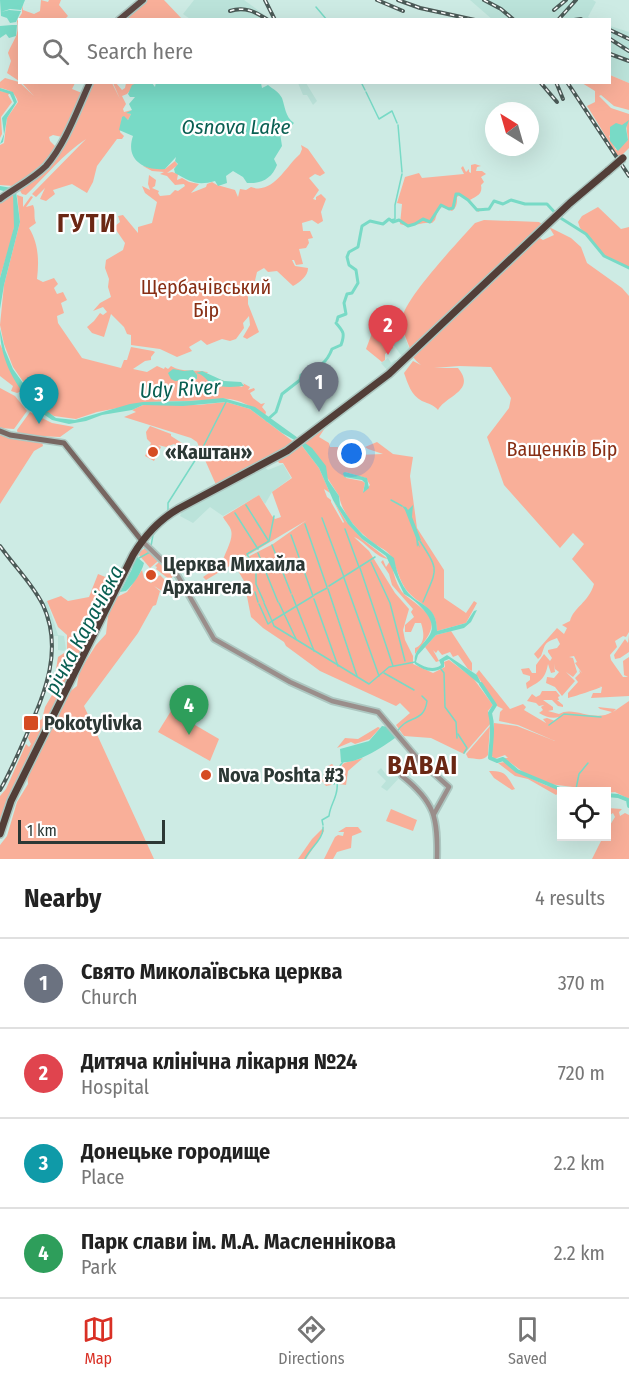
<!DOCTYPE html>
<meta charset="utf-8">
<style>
:root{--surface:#fff;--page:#f6f6f6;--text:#222;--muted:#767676;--line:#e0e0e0;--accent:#d93025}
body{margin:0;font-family:"Fira Sans Condensed",sans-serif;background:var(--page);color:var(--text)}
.controls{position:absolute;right:18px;bottom:18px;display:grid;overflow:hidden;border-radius:0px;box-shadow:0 6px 24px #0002}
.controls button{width:54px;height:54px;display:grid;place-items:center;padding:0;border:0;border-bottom:2px solid var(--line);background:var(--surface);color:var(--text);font:30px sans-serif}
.compass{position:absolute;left:485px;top:102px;width:54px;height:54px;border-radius:50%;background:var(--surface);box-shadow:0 6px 24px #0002;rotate:323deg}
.scale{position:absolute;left:18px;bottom:15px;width:147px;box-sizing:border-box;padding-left:6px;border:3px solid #2c3835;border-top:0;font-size:16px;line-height:21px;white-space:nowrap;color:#2c3835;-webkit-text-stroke:4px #fff;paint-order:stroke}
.you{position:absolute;left:352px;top:454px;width:21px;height:21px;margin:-15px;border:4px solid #fff;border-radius:50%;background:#1a73e8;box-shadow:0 0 0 9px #1a73e833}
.badge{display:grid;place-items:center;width:39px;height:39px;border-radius:50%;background:var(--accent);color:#fff;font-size:20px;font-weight:700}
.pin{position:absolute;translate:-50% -50px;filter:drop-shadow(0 2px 3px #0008)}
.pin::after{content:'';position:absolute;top:32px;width:21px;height:18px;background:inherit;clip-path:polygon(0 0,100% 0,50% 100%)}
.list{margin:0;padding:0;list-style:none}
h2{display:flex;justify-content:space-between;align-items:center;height:78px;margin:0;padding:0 24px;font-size:26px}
h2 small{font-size:20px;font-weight:400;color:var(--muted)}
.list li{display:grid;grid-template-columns:39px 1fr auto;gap:18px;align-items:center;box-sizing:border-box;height:90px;padding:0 24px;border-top:2px solid var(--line)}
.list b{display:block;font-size:22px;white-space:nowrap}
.list p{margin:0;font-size:20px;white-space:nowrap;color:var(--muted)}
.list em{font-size:20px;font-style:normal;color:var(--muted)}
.icon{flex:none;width:33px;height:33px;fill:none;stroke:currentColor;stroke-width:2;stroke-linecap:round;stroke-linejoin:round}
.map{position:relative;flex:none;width:629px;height:859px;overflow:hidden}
.search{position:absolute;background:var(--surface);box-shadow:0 6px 24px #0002;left:18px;right:18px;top:18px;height:66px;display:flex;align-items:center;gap:15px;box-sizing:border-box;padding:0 21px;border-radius:0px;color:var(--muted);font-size:22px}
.sheet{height:438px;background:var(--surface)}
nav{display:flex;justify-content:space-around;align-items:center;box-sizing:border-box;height:84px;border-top:2px solid var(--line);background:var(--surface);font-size:16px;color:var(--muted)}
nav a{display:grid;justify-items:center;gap:3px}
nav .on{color:var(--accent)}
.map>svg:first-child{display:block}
.built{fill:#bbe3da}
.green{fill:#f9af99;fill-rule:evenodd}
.water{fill:#78dac6}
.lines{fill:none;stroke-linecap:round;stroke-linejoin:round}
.stream{stroke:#78dac6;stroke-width:1.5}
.canal{stroke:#78dac6;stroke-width:3}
.river{stroke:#78dac6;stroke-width:4}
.tertiary-casing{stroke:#adc7c1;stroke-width:8}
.secondary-casing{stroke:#adc7c1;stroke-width:8}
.primary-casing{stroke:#adc7c1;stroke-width:9}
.trunk-casing{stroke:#adc7c1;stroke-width:10}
.tertiary{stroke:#9a8e8b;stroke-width:4.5}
.secondary{stroke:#776661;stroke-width:5}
.primary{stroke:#5d4944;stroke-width:6}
.trunk{stroke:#523e38;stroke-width:7}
.rail-casing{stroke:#4b5a57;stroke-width:4}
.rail{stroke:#fff;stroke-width:1.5;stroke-dasharray:4.5;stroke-linecap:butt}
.trunk-bridge-casing{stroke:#adc7c1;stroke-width:10;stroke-linecap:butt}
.trunk-bridge{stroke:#523e38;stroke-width:7}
.poi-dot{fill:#d54c23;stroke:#fff;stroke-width:2}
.labels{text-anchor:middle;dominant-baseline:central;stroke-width:4.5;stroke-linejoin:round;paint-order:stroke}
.park-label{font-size:20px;fill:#872e14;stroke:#fff}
.poi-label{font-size:20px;font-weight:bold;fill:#2c3835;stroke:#fff;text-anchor:start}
.water-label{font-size:21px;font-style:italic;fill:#095f52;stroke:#fff}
.district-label{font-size:26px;font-weight:bold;letter-spacing:1.5px;fill:#6a2714;stroke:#fff}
</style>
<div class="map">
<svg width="629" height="859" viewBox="0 0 629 859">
<rect width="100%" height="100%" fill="#cdebe4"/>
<g class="built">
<path d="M194 0H244L270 19H190L183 14Z"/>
<path d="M470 0H593L596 2 588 17 592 19 493 20Z"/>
<path d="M610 26 629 32V83L610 75Z"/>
<path d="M298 83H306L317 101 313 105 307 95H303Z"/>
<path d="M394 320 403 333 410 350 389 372 381 363 388 358 391 363 395 360 397 361 404 355H401L390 340V336L385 327Z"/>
<path d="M283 464 291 478 272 492 265 504 259 495 223 516 210 507 193 523 180 516 183 508 263 466 268 470Z"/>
<path d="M47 601 58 635 64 636 66 649 64 651 58 650V636H54L44 603Z"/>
<path d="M36 706 39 708 24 742 21 741Z"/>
<path d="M381 768 388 777H391L396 772 401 776 387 791 381 787 386 781 377 772Z"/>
</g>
<g class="green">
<path d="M41 0 48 2 49 0H61L59 5 68 16 65 19 20 20 19 81 7 73 11 61 8 53C13 40 20 35 17 21L22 13V5L23 10 34 14 40 11Z"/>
<path d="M144 0H164L183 20H128L127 16Z"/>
<path d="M610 75 629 83V110L614 106 601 95 599 96 611 108 629 114V148L619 158 589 109 587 106 595 102V91L582 83 610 82ZM626 124 628 140 616 150 609 136Z"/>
<path d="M5 78 19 82 34 96 22 83H75L72 89 82 93 62 137 53 135 49 137 50 141 56 147C45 164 30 174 14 186L0 185V145L4 143 7 118 18 102C15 92 10 90 0 88V82Z"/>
<path d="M90 83H112L120 99 113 83H116L122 90 125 88 126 83H137L127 94 122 96 126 104 123 109 124 112 132 110 127 113 131 114 128 120 122 117 120 132 124 136 122 139H117L97 166 93 182 87 193 72 184 53 190 55 194 46 201 40 199 45 188 36 197 32 194 86 139C63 154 46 176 26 195L22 194 19 189 47 166Z"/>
<path d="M0 91 10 93 8 95 12 102 1 117 2 134 0 138Z"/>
<path d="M301 145 308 149 325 173 320 176 315 174 309 178 319 190 313 199 316 200V197L321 194 326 199 321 212 323 221 318 224 312 220 302 223 303 231H310L313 238 308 239 309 243 306 248 299 249 303 264 296 265 294 260H292L295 266 308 268C308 276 300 282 293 286L277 271 268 272 264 268 257 272 254 285 248 292V304L259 332 247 339 243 337 250 325 249 316 243 323 244 328 236 339 230 341 222 339 207 345 201 340 189 347 192 351 177 357 160 349 131 345V335L127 334 124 327 111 314 104 337 92 333 87 327 94 321 100 313 103 315 107 312 103 307 93 311 100 303 111 297 108 287 109 279 105 268 106 260 123 250 125 243 114 227 120 222 118 216 123 215 138 233V227L152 223 157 202 145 193 142 186 150 190 148 184 149 175 156 180 155 186 152 188 159 191 158 193 160 196 170 195 175 190 178 191 185 186 184 184 175 185 167 176 160 174 164 172 152 171 143 166 165 169 175 161 178 165 167 173 172 172 178 174 177 180 182 178 189 182 199 184 191 193 206 187 207 184 212 182 217 185 235 190 238 197 240 189 246 190 251 187C273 195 286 166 300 154L302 149Z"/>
<path d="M475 164 481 166 477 167 476 171H482L486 174 481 177 484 182 481 185C483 194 477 196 470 200L476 208 483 209 478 212 469 201 460 195 457 197C457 203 457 207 452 211L442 207 438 210 435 220 432 223C420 221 413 229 400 224L402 204 397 203 405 177 419 173 422 178 464 174 461 168 463 166 466 172 469 169V172L471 173V165Z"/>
<path d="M12 193C23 216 6 254 0 278V201Z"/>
<path d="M17 195 23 197V207L31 196 33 197 26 207 33 205C36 211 33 217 36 223L29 228C39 244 39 262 37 279L43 282 54 278 58 284 54 288 57 294 63 292 67 300 61 303 64 313 57 316 58 323 82 358 121 368 124 360H127L131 347 153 351 155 352 151 357V360L145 361 133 369 147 372 157 366 164 369 165 367 168 369 171 366C183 373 195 369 207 372L208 373 198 372 242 387 244 384 241 382 250 387 248 390 254 388 255 390 250 393 253 398 261 404 265 403 262 407 266 412 265 416C251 406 234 395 216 400L149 402 97 412 76 419 54 416 42 409 13 367 4 344 0 325 4 285 20 222Z"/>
<path d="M598 207 621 229 629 227V268L604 256 580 228 578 222 582 216Z"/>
<path d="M484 220 539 222 543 225 533 234 543 240 554 235 549 227 571 238 581 247 587 263 622 288 629 296V632L626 637 623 636 615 641 617 647 610 655 611 660 623 677H628L624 675 623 661 629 657V696L591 698 593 693H601L602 687 599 686 601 687C597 689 573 697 568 698V693L578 682 575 678 580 673 579 670 582 673 575 663 577 662 574 656 569 657 573 658 577 672 573 677 566 672 575 681 562 696 555 687 546 683 547 677 554 678 559 672 555 669 554 664 555 672 551 673 548 664C545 680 540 681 527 689L526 683 530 680V676L523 674 521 669 529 668 532 673H536V665L544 654 550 661 552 658 548 652V650L557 648 560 644 557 638C543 643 546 644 541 656L538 659 534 654 557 628 564 634 567 628 562 625 570 621C573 608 589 602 594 584L572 559 584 544 573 533 560 548 504 485 487 437 509 408 511 398 491 367 459 366 434 368H458C477 391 445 396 438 410 434 405 429 404 422 401 411 395 408 384 404 373L413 361 421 365C413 359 412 355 409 346 406 338 401 328 402 319 404 299 459 241 475 223Z"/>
<path d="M383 328 389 336 393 348 385 354V360L382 362 366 349 372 333 379 337Z"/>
<path d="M0 344 22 391 17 393 11 391 13 386 0 376Z"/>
<path d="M0 388 15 396 27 411 14 429 0 428Z"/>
<path d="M226 402 250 409 295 443 217 487 197 442 191 438 124 417 136 412 132 410 143 405H198Z"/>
<path d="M30 412 52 423 74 427 60 437 18 435 17 430Z"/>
<path d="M327 425 319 437 329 443 330 447H338L339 450H344L357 455 383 454 368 449 365 447 377 442 393 454 413 457 410 476 417 528 444 570V598L466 613 474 601 477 603 466 623 437 631C436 606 423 608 408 592 399 582 397 566 390 555 386 549 376 546 371 541 356 529 343 515 339 496L303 440 312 438ZM345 472 366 478 370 485 363 492 365 483 362 481 346 478Z"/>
<path d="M150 426 171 434V436L185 445 182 449 174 444 166 447 158 445 161 447 154 461 145 456 151 443 147 439 146 432Z"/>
<path d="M0 434 42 442 43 446 34 451 0 504Z"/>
<path d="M300 443 319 468 330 493 324 489 327 497 331 500V502L343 523 344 522 333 500 346 521 362 539 388 559C375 557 366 542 354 537L369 551 395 593 409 609 403 630 405 640 413 656V664L433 673 445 667 444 662 449 660 473 678 493 705 488 711 491 723 464 754 431 738 404 736 396 725 410 713 400 703 396 706 320 671 286 646 284 642 263 628 251 617 244 581 234 564 273 544 307 520 206 580 203 577 222 564C224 553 234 540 231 530 230 526 225 521 223 517L259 495 272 516 275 519 281 517 272 492 292 478 283 463H279L277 459Z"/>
<path d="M145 548 158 561 150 568 139 555 140 552Z"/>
<path d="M383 560 386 567 390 561C394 572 396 587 405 595 436 619 441 622 415 654V648C426 644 424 632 421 623H415L411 632H405V625L414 617 411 612 413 609 392 585 389 574 381 562Z"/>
<path d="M159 562 172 573 173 576 170 580 156 569 157 567 155 566Z"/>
<path d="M142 570 144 578 151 583 160 575 167 582 162 591 154 586 160 591 156 605 153 606 138 633 84 706 154 859H0V845L7 836 17 802 28 784 27 772 68 693 77 686 79 672 96 645 106 634 109 608 117 597 127 592Z"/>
<path d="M113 571 119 576 43 732 41 731 38 736V742L0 829V796L6 789 26 744 29 747 31 744 28 738C32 729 33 724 42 719L45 707 52 695 58 657 67 651V635L58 627 47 601 61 596 68 601 89 597 98 574 108 578Z"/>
<path d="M451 631 472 663V671L468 669 458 655 453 657 450 652 442 655 438 650 436 653 433 650 439 661 436 662 425 647 436 635Z"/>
<path d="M629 635V652L620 658 615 659 614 655 625 639 628 643Z"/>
<path d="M479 670 510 709 523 704 526 707 524 710 546 723 543 719 547 718 555 721 559 717C552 719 546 717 539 713L543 710 541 707 544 705 539 706 536 703 527 701 532 694 536 697 540 695 542 691H556L560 696 558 697 559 700H557L563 705V707L558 706 552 700H543L553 707V710L548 711 559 714C573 705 594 723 612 712L600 709 598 707 616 709 613 712 629 701V799L615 792 607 793 606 792 590 791 581 788 549 784 523 772 504 758H508L505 755 494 759 491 755 494 723 517 726 555 741 518 725 499 721 500 712 503 709 497 706 476 674Z"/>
<path d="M171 711 219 739 210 761 158 732Z"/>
<path d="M490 726 488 755C483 762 475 758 468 758L466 754Z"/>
<path d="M378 727 380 728 370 739 355 744 351 742 337 748 345 738 358 739Z"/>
<path d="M363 758 348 771 346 785 339 784C344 758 336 766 363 758Z"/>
<path d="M505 762 517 772 545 785 560 790 586 791 562 792 559 803V792L556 795 528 779 515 776 498 763Z"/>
<path d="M332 764 336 769 333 782 331 785 326 786 322 781 326 767Z"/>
<path d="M489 771C507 770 507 777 515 789L512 790 494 778Z"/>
<path d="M607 808 622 809 619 812 620 816 625 813 629 815V859H592L603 837 606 836 607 830 615 817 613 813 607 817 608 813Z"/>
<path d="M391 809 417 820 413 831 386 821Z"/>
<path d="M346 827H358L362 832 352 836 351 848 337 852 333 859H324L335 837 338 835 343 836 344 832H338Z"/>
<path d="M323 828 324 831 306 859H298L312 839Z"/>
</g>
<g class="water">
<path d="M0 0H25L21 10 10 9 1 12 9 10 21 11 16 22 10 23 7 18 1 16Z"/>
<path d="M12 25H17L16 36 9 38 6 34 0 38V26Z"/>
<path d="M137 83H152L155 87 156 82 261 83 262 88 268 85C273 89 279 92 282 98 285 106 285 117 294 123L287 130 280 133 282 146 274 159 277 165C272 178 262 184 247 183L243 177 233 171 226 176 227 183 218 186 215 181C197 186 191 182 175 173L174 169 178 164 175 161 176 157 165 169C143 171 125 159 133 136L119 130 122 117 124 116 128 120 131 114 126 113 132 110 129 104 135 97H130L128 94 132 85Z"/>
<path d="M0 88 13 92 17 102 7 118 3 142 0 144 4 134 2 118 14 103 10 94 0 91Z"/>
<path d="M629 120 626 128 628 140 618 151 610 141V127L616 123 622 125Z"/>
<path d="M0 186 12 188 16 191 20 222 4 285 0 309V278L14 227 13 194 0 190Z"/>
<path d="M0 329 5 350 13 369 38 404 56 418 75 420 130 404 143 402 191 401 223 398 255 407 312 448 326 466 328 480 339 496 340 505 353 524 363 535 394 558C396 569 399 580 406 590 418 607 437 603 437 631L466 623 474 611 477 610 471 622 464 628 436 635 418 655 416 662C424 667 433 671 441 665L439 660 447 655 477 675 483 687 449 659 444 661V667C434 674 424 671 415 664 411 642 445 639 426 613 420 605 412 598 404 594L386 556 362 539 348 524 333 500 319 468 300 443 282 433 250 409 226 402 183 406 143 405 132 410 102 415 86 421 69 424 52 420 36 409C16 386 0 361 0 329Z"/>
<path d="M173 369 184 371 193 370 197 375V379L175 381 171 379 168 373Z"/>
<path d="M202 371 224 381 241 382 244 386C235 387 221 388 213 384 206 381 204 374 196 373Z"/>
<path d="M345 472 367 478 369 488 363 493 365 483 362 480 344 477 343 473Z"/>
<path d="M413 505 412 517 421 540 418 541 420 548 418 545 417 547 416 538 405 510 402 506 406 507 408 510Z"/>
<path d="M137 557 144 563C142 572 133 585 126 591L120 592 132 569 134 558Z"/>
<path d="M382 726 389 727 396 735 395 738C384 746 356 765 341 762L340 749 369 741Z"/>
</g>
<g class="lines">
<g class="stream">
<path d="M316 7 327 20"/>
<path d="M361 82 365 90"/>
<path d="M366 92 379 119 392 111 397 123"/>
<path d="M398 125 402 172"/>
<path d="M391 220 395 219V205L402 174"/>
<path d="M391 500 402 506"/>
<path d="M246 505 268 540"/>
<path d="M235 513 258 549"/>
<path d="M168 514V503L201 451 226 402"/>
<path d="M322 518 344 577"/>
<path d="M305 524 327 587"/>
<path d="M345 529 359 567"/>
<path d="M291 535 313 596"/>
<path d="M420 541C440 572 437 568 423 602"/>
<path d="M272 545 291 593"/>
<path d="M151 546 153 535 164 522"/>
<path d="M258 553 278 602"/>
<path d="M139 558 150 552"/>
<path d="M371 562 390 603 405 661"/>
<path d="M360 568 393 666"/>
<path d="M344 578 379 676"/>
<path d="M329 586 375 557"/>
<path d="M328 589 357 676"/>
<path d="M255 592 258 602"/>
<path d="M292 595 314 651"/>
<path d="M314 595 327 588"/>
<path d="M314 599 338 666"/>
<path d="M264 602 256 584V572L247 554 269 541 274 516"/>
<path d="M264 603 272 621 313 596"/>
<path d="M279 603 296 639"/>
<path d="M259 604 268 624 272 621 274 626 369 684 389 667 415 662"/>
<path d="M441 669 444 673 445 707 456 722 457 738"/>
<path d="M384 673 414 690"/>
<path d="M549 725 564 714 601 717"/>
<path d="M397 732C407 714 424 724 427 701L422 696"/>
<path d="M458 734 467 748 464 753"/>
<path d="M334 784 336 776"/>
<path d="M576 789 579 774 588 763"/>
<path d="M7 823 18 794"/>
<path d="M323 825 322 820 329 816C330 807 334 802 336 794 340 782 333 771 343 762"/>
<path d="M305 859C310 848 324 839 323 827"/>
</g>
<g class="canal">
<path d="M337 321 338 317 346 314 344 303 347 294 352 293 358 283 356 270 349 265 347 257 349 252 358 247 362 226 370 221 383 224 389 219 393 222 399 220 408 226 415 224 423 219 430 222 441 205 449 209 453 208 456 194H459L468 200 477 210 489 209 494 201 503 204 511 200 525 204H547L559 217 586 234 604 256 629 268"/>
<path d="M267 420 276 412 282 394 300 380 301 375C316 367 325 367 332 349L341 345C345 334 344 332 336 323"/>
</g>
<g class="river">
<path d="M481 684 495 705 490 713C494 728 491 742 490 758L497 761 503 759 517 771 560 789 588 792"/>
<path d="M606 795 618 796 628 800 629 806"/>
</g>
<defs>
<g id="tertiary">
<path d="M142 541 178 576 214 639 290 682 332 701 378 712 418 759 449 787 434 814"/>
<path d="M418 759 402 776C435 802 438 818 437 859"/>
</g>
<path id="secondary" d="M0 431 10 435 64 443 142 541"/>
<g id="primary">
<path d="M119 20 143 0"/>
<path d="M0 199C15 188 33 179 46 166 66 143 77 110 90 82"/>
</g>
<path id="trunk" d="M0 834 11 801 133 555C145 535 159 520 178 509L287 451 389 374 570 203 608 171"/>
</defs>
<use href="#tertiary" class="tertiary-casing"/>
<use href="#secondary" class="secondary-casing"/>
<use href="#primary" class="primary-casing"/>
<use href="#trunk" class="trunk-casing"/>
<use href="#tertiary" class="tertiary"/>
<use href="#secondary" class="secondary"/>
<use href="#primary" class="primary"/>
<use href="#trunk" class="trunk"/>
<defs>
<g id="rail">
<path d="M265 0 275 20"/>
<path d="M377 0 403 11"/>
<path d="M398 0 420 8 475 20"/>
<path d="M484 0 501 9 514 20"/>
<path d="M554 10 566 0"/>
<path d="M230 11C245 6 256 12 268 20"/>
<path d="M558 20 576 0"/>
<path d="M574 20 581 19"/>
<path d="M610 30 629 39"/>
<path d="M610 39 629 51"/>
<path d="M610 54 629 61"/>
<path d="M540 82 557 102"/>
<path d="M556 82 563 99"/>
<path d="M567 82 629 176"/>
<path d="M0 546C14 566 32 583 43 605 64 651 44 694 26 736 18 754 10 773 0 790"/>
</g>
</defs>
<use href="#rail" class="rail-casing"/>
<use href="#rail" class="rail"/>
<defs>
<path id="trunk-bridge" d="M608 171 623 158"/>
</defs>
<use href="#trunk-bridge" class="trunk-bridge-casing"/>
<use href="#trunk-bridge" class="trunk-bridge"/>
</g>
<g class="poi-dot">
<circle cx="153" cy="452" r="6"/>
<circle cx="151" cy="575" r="6"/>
<rect x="23" y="715" width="16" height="16" rx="3"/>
<circle cx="206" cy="775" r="6"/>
</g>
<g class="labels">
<g class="park-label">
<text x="206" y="287">Щербачівський<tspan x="206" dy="23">Бір</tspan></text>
<text x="562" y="449">Ващенків Бір</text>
</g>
<g class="poi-label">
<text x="165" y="452">«Каштан»</text>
<text x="163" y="564">Церква Михайла<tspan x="163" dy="23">Архангела</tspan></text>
<text x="44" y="723">Pokotylivka</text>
<text x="218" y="775">Nova Poshta #3</text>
</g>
<g class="water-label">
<text x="236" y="127">Osnova Lake</text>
<text transform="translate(180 389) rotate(-3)">Udy River</text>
<text transform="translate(84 630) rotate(-62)">річка Карачівка</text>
</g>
<g class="district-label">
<text x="87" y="223">ГУТИ</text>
<text x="423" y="765">BABAI</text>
</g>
</g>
</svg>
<div class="controls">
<button><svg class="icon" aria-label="locate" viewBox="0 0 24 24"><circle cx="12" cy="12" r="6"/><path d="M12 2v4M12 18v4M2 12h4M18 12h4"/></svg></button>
</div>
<svg class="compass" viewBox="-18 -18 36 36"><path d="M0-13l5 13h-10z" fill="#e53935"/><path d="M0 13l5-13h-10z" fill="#767676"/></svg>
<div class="scale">1 km</div>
<div class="you"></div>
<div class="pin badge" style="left:319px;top:412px;background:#6b7280">1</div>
<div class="pin badge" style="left:388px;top:355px;background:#e0444e">2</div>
<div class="pin badge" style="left:39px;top:424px;background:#0f9aa8">3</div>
<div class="pin badge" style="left:189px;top:735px;background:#2e9e5b">4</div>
<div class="search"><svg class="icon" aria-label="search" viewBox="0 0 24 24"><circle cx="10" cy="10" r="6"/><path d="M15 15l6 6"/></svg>Search here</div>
</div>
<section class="sheet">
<h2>Nearby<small>4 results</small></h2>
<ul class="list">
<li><span class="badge" style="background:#6b7280">1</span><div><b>Свято Миколаївська церква</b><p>Church</p></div><em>370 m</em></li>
<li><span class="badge" style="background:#e0444e">2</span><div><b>Дитяча клінічна лікарня №24</b><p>Hospital</p></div><em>720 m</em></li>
<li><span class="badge" style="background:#0f9aa8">3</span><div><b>Донецьке городище</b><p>Place</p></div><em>2.2 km</em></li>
<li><span class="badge" style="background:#2e9e5b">4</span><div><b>Парк слави ім. М.А. Масленнікова</b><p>Park</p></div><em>2.2 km</em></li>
</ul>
</section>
<nav>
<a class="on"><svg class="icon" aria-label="map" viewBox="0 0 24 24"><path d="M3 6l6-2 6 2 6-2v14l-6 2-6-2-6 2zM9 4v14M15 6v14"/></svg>Map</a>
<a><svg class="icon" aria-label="directions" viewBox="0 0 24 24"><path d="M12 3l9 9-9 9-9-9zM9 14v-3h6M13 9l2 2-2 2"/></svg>Directions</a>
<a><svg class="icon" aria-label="saved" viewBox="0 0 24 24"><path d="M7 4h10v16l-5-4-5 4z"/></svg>Saved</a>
</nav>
